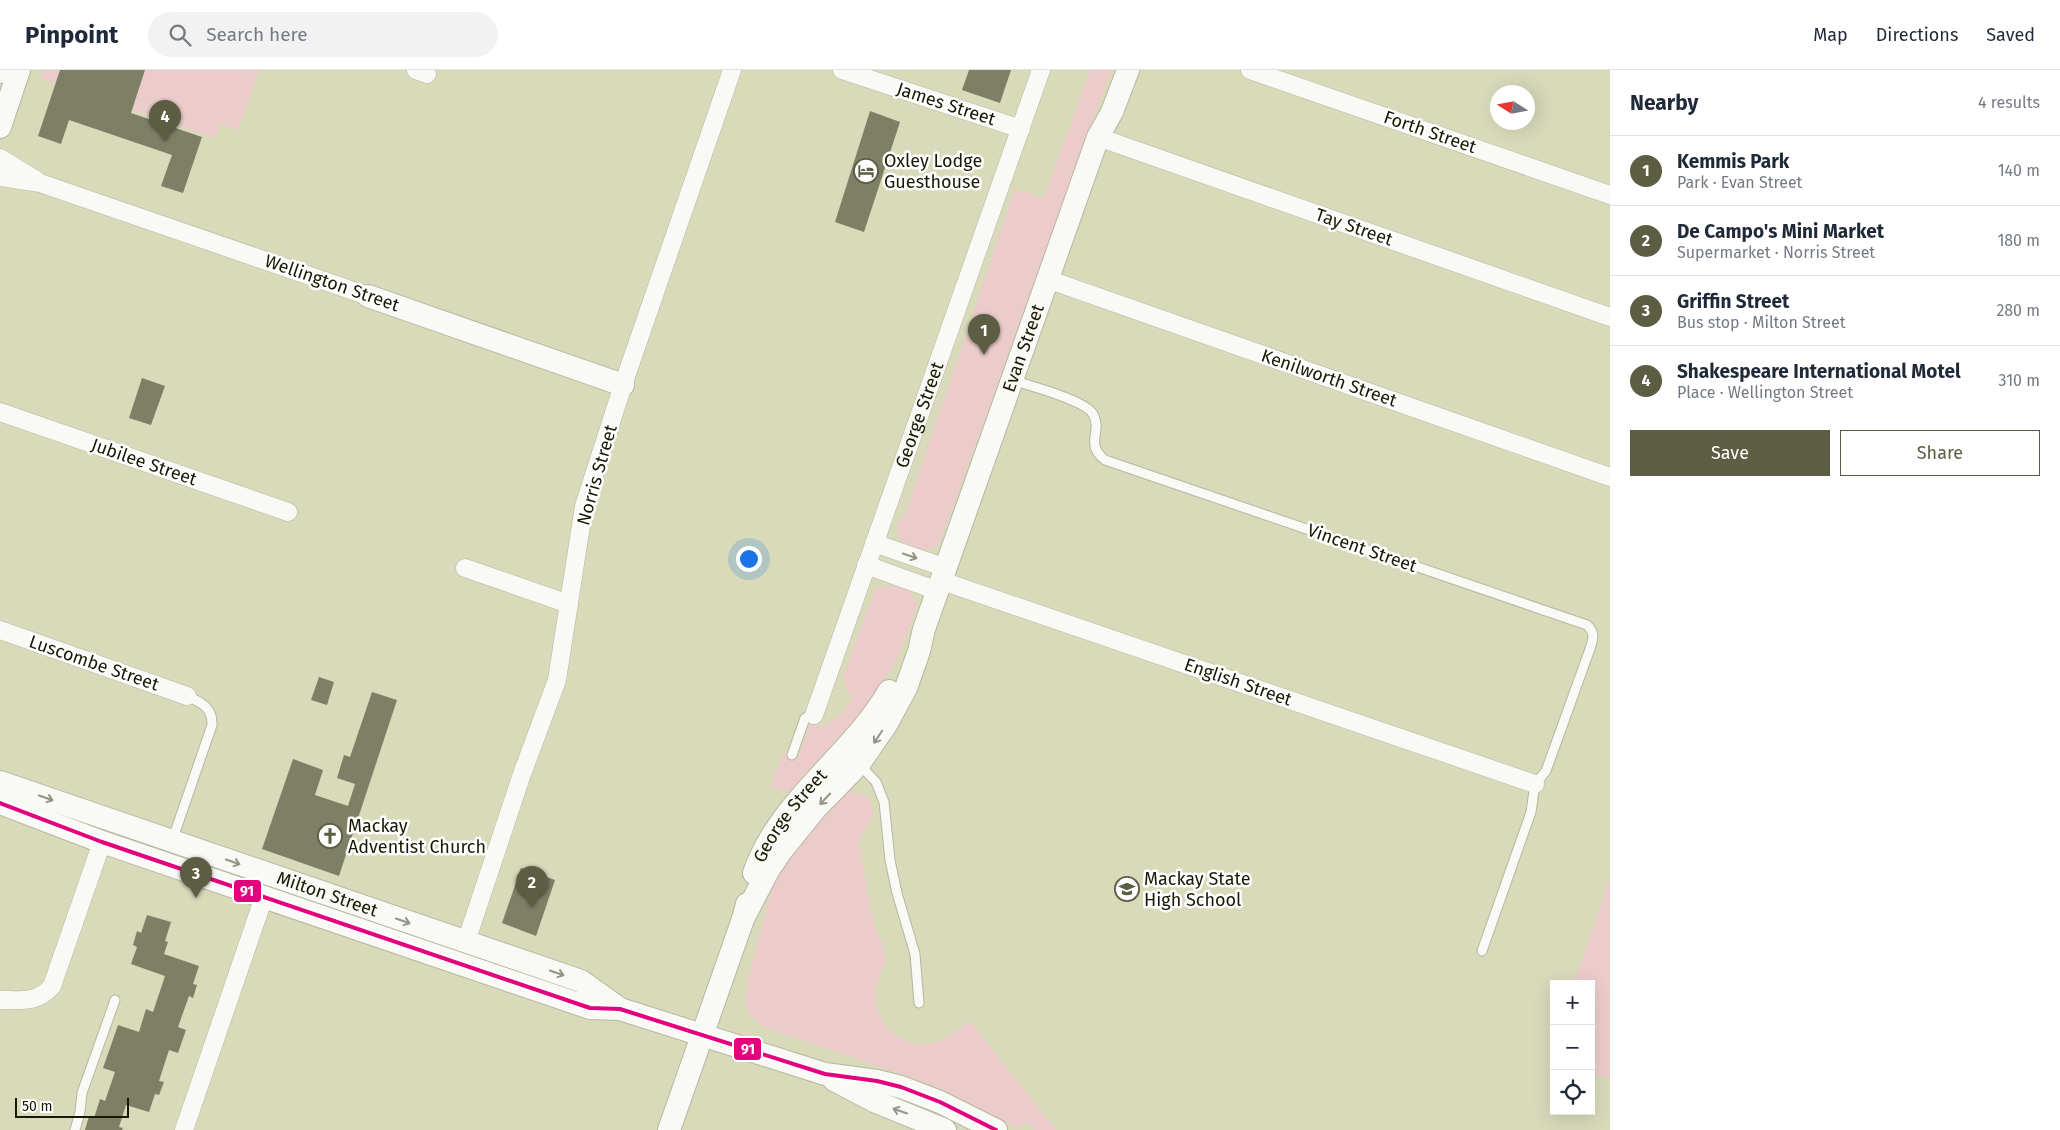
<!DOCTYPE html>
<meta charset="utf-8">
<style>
:root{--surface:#fff;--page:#f2f2f3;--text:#1f2937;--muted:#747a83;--line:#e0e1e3;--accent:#5c5d43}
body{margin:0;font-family:"Fira Sans",sans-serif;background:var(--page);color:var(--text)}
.controls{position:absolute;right:15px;bottom:15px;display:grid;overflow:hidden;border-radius:0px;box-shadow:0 5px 20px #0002}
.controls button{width:45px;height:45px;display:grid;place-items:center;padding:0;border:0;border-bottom:1px solid var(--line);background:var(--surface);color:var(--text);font:25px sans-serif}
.compass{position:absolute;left:1490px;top:15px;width:45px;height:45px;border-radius:50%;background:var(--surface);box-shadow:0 5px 20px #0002;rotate:281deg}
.scale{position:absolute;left:15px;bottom:12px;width:114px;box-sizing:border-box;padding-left:5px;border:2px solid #191903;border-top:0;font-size:14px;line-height:18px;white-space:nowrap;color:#191903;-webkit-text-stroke:4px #fff;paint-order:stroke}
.you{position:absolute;left:748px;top:488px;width:18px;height:18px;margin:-12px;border:4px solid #fff;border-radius:50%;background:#1a73e8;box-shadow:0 0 0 8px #1a73e833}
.badge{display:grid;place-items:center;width:32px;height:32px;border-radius:50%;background:var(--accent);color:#fff;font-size:16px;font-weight:700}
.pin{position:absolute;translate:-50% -41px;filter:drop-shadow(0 1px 2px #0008)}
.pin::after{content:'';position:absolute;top:26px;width:18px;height:15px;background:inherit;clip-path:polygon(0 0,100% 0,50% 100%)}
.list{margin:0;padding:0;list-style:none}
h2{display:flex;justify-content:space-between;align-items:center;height:65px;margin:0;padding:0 20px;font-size:21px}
h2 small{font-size:16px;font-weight:400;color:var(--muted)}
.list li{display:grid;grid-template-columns:32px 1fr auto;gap:15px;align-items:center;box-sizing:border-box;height:70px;padding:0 20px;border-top:1px solid var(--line)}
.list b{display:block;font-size:19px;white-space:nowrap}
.list p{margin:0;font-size:16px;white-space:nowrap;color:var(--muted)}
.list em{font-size:16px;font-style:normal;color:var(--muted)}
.actions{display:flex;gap:10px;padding:15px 20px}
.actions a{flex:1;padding:11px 0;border:1px solid var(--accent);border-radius:0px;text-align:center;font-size:18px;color:var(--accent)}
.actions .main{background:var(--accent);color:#fff}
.icon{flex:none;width:28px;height:28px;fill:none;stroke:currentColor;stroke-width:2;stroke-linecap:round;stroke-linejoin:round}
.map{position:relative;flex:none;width:1610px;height:1060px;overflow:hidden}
header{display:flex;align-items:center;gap:30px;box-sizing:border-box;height:70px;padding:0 25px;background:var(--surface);border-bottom:1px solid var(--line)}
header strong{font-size:24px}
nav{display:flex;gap:28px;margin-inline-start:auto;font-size:18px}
.search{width:350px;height:45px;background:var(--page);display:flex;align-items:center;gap:12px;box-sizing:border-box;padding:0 18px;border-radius:28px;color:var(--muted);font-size:19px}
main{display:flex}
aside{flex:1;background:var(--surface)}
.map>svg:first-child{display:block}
.green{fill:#eccbcb}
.building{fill:#7e7f65}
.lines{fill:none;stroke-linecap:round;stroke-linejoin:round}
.service-casing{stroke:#b6b79f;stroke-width:11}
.minor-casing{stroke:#b6b79f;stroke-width:19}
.tertiary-casing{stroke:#b6b79f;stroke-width:24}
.service{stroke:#f9f9f5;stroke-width:9}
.minor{stroke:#f9f9f5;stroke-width:18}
.tertiary{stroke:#f9f9f5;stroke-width:22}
.bus-1-casing{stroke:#fff;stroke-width:8}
.bus-1{stroke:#e5007d;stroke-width:4}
.oneway{stroke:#949488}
.labels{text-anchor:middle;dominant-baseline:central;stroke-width:5;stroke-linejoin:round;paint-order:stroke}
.street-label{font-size:18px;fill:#191903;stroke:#fff}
.poi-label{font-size:18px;fill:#191903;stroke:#fff;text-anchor:start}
.line-badge{stroke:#fff;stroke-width:2}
.badge-label{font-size:14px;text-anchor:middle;font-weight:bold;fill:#fff}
</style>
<header>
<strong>Pinpoint</strong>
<div class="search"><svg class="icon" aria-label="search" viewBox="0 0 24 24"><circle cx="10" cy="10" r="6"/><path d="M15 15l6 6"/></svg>Search here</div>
<nav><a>Map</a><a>Directions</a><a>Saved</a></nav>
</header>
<main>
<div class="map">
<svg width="1610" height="1060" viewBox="0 0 1610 1060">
<rect width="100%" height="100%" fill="#d8daba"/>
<g class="green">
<path d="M43 0H259L238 60 220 54 215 68 40 8Z"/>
<path d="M1090 0H1114L1109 7 939 475C928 482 905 481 899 467 897 463 897 458 897 454L906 442 1015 119 1044 128Z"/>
<path d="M890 516 906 518 914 527 917 536 899 586 871 635 792 723 771 716 783 683 798 687 811 653 823 657 841 644 852 629 845 615 844 604 874 522 878 518Z"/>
<path d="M848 722C858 723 869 724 872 736 877 751 859 760 859 774 859 781 862 789 863 796 866 816 870 837 875 856 878 866 884 875 885 885 886 899 874 911 875 925 875 954 904 981 934 973 947 969 959 958 970 951L1056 1060H1036L1026 1053 1017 1058 949 1023 921 1011 761 956 747 941 745 928 748 910 773 814 787 789 837 729Z"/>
<path d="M1610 807V1009L1591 1003V914H1574Z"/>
</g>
<g class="building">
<path d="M60 0H145L131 43 202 67 183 123 161 116 172 85 69 50 61 74 38 66Z"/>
<path d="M969 0H1011L1000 33 962 20Z"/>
<path d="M870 41 900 52 864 162 835 152Z"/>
<path d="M142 308 165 316 151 355 129 348Z"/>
<path d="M319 607 334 612 327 635 311 630Z"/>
<path d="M372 622 397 630 339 806 262 779 293 689 323 700 315 725 348 736 355 714 337 708 344 685 350 687Z"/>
<path d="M521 798 555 810 536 866 502 853Z"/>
<path d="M147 845 171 852 165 871 168 872 164 884 199 896 193 914 197 915 193 928 189 926 178 957 186 960 178 983 169 980 159 1011 164 1012 159 1025 155 1024 149 1042 126 1035 119 1057 123 1058 122 1060H85L89 1046 94 1048 100 1029 105 1031 115 1002 103 998 118 955 139 962 146 939 153 942 165 906 131 894 137 877 133 875 137 861 141 863Z"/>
</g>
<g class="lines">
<defs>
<g id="service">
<path d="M1012 310C1030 316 1085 330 1093 344 1103 362 1084 374 1105 390L1587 555C1594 562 1594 566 1591 576L1546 701 1535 714 1531 742 1482 881"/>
<path d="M792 685 805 648 814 645"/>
<path d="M859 694 876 712 884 732 890 790 897 823 915 884 919 933"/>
<path d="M172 771 212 655C213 638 201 632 187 626"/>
<path d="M75 1060 80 1042 82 1023 115 930"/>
</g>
<g id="minor">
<path d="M416 0 427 4"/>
<path d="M842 0 1021 59"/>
<path d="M1250 0 1610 125"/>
<path d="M1098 67 1610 247"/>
<path d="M0 88 36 110"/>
<path d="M0 107 40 113 368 226"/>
<path d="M1047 209 1610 407"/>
<path d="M0 342 288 442"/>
<path d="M874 473 946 498"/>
<path d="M866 495 938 521"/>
<path d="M465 498 569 534"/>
<path d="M942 511 1535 714"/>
<path d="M0 560 187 626"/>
<path id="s1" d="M814 645 1041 0"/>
<path d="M466 872 522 704 557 610 584 436 623 315 732 0"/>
<path d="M0 930C21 930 38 933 52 916L102 772"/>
<path d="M184 1060 264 827"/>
</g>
<g id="tertiary">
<path d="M0 2 1 0"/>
<path d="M0 57 19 0"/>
<path d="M368 226 623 315"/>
<path id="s2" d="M0 712 581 911 620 939"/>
<path d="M0 733 102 772 590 938 620 939 825 1004 877 1011 901 1017 940 1032 996 1060"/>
<path id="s3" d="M754 803C780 729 851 687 889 621"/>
<path id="s4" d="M743 849 769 799 782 780 816 738 859 694 886 655 906 618 919 581 924 559 1098 67 1112 42 1128 0"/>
<path d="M834 1010 874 1031 945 1060"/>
<path d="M669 1060 743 849 747 834"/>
</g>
</defs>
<use href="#service" class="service-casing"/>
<use href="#minor" class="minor-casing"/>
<use href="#tertiary" class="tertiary-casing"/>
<use href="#service" class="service"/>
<use href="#minor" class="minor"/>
<use href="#tertiary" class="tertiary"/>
<defs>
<path id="bus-1" d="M0 733 102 772 590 938 620 939 825 1004 877 1011 901 1017 940 1032 996 1060"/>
</defs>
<use href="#bus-1" class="bus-1-casing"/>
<use href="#bus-1" class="bus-1"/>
</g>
<defs><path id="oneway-shaft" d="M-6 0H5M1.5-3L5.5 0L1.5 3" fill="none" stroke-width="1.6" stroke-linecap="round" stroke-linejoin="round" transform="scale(1.25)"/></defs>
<g class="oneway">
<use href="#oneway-shaft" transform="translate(910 486) rotate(19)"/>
<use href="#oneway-shaft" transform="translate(878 667) rotate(124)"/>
<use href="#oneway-shaft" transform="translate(46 728) rotate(19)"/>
<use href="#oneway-shaft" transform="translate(825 729) rotate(133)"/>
<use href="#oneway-shaft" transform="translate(233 792) rotate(19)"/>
<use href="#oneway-shaft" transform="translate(403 851) rotate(19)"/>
<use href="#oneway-shaft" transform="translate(557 903) rotate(19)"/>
<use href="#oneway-shaft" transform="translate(900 1041) rotate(-161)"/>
</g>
<defs>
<symbol id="hotel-ring" viewBox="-11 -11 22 22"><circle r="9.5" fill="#fff" stroke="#5c5d43" stroke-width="1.5"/><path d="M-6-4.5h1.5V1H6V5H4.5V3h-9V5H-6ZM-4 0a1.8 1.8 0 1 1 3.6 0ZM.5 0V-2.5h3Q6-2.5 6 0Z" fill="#5c5d43"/></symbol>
<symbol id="church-ring" viewBox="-11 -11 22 22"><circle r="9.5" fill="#fff" stroke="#5c5d43" stroke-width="1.5"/><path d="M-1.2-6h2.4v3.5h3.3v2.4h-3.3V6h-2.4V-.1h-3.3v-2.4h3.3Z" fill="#5c5d43"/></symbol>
<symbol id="school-ring" viewBox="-11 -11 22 22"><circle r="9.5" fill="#fff" stroke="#5c5d43" stroke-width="1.5"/><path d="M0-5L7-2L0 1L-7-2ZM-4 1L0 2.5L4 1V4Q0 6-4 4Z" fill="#5c5d43"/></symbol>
</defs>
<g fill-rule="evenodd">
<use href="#hotel-ring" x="852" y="87" width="28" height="28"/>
<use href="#church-ring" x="316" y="752" width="28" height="28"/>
<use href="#school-ring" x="1113" y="805" width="28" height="28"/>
</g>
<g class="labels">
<g class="street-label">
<text transform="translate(946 34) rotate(18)">James Street</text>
<text transform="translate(1430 62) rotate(19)">Forth Street</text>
<text transform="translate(1354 157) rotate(19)">Tay Street</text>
<text transform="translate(332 213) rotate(19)">Wellington Street</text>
<text stroke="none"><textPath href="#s4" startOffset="644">Evan Street</textPath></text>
<text transform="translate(1329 308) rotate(19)">Kenilworth Street</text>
<text stroke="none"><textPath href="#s1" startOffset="318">George Street</textPath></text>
<text transform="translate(144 392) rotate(19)">Jubilee Street</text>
<text transform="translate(597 405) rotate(-74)">Norris Street</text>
<text transform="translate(1362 478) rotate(19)">Vincent Street</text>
<text transform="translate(94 593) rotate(19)">Luscombe Street</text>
<text transform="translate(1238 612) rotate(19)">English Street</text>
<text stroke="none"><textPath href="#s3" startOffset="68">George Street</textPath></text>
<text stroke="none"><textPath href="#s2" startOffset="346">Milton Street</textPath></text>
</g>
<g class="poi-label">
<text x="884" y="91">Oxley Lodge<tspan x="884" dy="21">Guesthouse</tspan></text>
<text x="348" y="756">Mackay<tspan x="348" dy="21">Adventist Church</tspan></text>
<text x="1144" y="809">Mackay State<tspan x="1144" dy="21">High School</tspan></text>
</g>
</g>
<g class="line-badge">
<rect x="233" y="809" width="29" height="24" rx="5" fill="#e5007d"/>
<rect x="733" y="967" width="29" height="24" rx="5" fill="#e5007d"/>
</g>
<g class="badge-label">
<text x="247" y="826">91</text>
<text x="748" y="984">91</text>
</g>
</svg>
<div class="controls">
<button>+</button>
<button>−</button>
<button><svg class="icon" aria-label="locate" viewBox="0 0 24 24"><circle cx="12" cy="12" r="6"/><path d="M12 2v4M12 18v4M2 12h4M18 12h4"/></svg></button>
</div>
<svg class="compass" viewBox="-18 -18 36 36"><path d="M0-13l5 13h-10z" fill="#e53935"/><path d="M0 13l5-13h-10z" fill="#747a83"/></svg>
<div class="scale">50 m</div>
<div class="you"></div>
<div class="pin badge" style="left:984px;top:285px">1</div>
<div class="pin badge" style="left:532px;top:837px">2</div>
<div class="pin badge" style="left:196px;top:828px">3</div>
<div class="pin badge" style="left:165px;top:71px">4</div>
</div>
<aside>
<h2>Nearby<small>4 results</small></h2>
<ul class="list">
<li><span class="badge">1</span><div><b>Kemmis Park</b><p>Park · Evan Street</p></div><em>140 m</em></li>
<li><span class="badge">2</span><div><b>De Campo's Mini Market</b><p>Supermarket · Norris Street</p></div><em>180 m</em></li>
<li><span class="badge">3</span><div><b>Griffin Street</b><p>Bus stop · Milton Street</p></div><em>280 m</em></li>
<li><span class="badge">4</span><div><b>Shakespeare International Motel</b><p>Place · Wellington Street</p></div><em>310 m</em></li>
</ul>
<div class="actions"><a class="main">Save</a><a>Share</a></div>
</aside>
</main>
